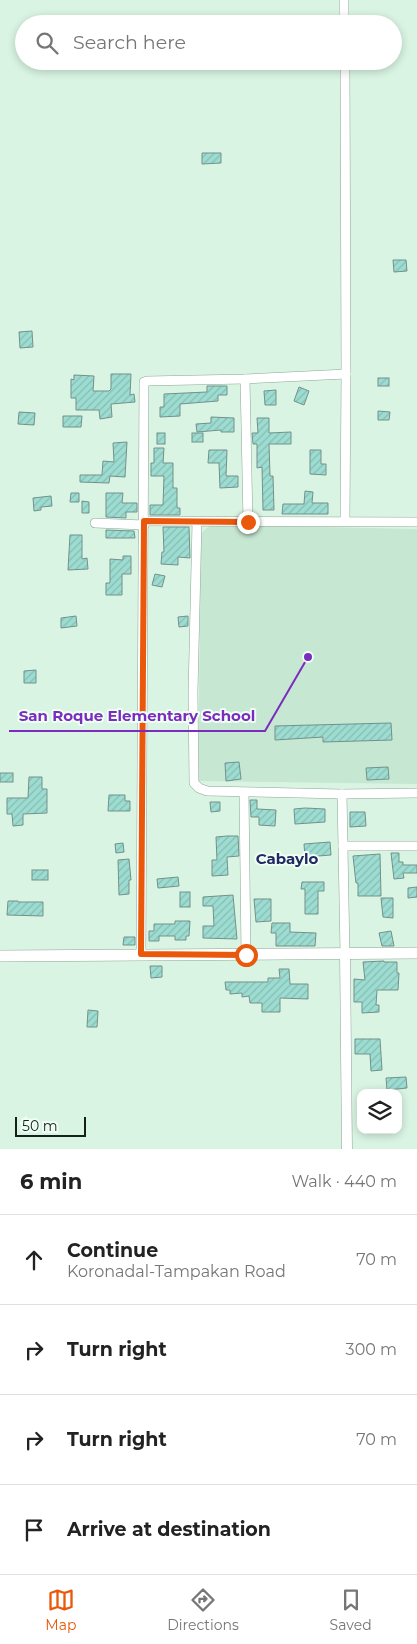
<!DOCTYPE html>
<meta charset="utf-8">
<style>
:root{--surface:#fff;--page:#f2f2f2;--text:#222;--muted:#767676;--line:#e0e0e0;--accent:#ea580c}
body{margin:0;font-family:Montserrat,sans-serif;background:var(--page);color:var(--text)}
.controls{position:absolute;right:15px;bottom:15px;display:grid;overflow:hidden;border-radius:10px;box-shadow:0 2px 8px #0003}
.controls button{width:45px;height:45px;display:grid;place-items:center;padding:0;border:0;border-bottom:1px solid var(--line);background:var(--surface);color:var(--text);font:25px sans-serif}
.scale{position:absolute;left:15px;bottom:12px;width:71px;box-sizing:border-box;padding-left:5px;border:2px solid #16201a;border-top:0;font-size:14px;line-height:18px;white-space:nowrap;color:#16201a;-webkit-text-stroke:4px #eefef4;paint-order:stroke}
.stop{position:absolute;width:15px;height:15px;margin:-11px;border:4px solid #ea580c;border-radius:50%;background:#fff}
.stop.end{background:#ea580c;border-color:#fff;box-shadow:0 1px 5px #0008}
.list{margin:0;padding:0;list-style:none}
h2{display:flex;justify-content:space-between;align-items:center;height:65px;margin:0;padding:0 20px;font-size:21px}
h2 small{font-size:16px;font-weight:400;color:var(--muted)}
.list li{display:grid;grid-template-columns:32px 1fr auto;gap:15px;align-items:center;box-sizing:border-box;height:90px;padding:0 20px;border-top:1px solid var(--line)}
.list b{display:block;font-size:19px;white-space:nowrap}
.list p{margin:0;font-size:16px;white-space:nowrap;color:var(--muted)}
.list em{font-size:16px;font-style:normal;color:var(--muted)}
.icon{flex:none;width:28px;height:28px;fill:none;stroke:currentColor;stroke-width:2;stroke-linecap:round;stroke-linejoin:round}
.map{position:relative;flex:none;width:417px;height:1149px;overflow:hidden}
.search{position:absolute;background:var(--surface);box-shadow:0 2px 8px #0003;left:15px;right:15px;top:15px;height:55px;display:flex;align-items:center;gap:12px;box-sizing:border-box;padding:0 18px;border-radius:28px;color:var(--muted);font-size:19px}
.sheet{height:425px;background:var(--surface)}
nav{display:flex;justify-content:space-around;align-items:center;box-sizing:border-box;height:70px;border-top:1px solid var(--line);background:var(--surface);font-size:14px;color:var(--muted)}
nav a{display:grid;justify-items:center;gap:2px}
nav .on{color:var(--accent)}
.map>svg:first-child{display:block}
.built{fill:#c6e7d2}
.building{fill:url(#building-hatch);stroke:#73918b}
.lines{fill:none;stroke-linecap:round;stroke-linejoin:round}
.minor-casing{stroke:#8da696;stroke-width:10}
.tertiary-casing{stroke:#8da696;stroke-width:11}
.secondary-casing{stroke:#8da696;stroke-width:12}
.minor{stroke:#fff;stroke-width:9}
.tertiary{stroke:#fff;stroke-width:10}
.secondary{stroke:#fff;stroke-width:11}
.route{stroke:#ea580c;stroke-width:6}
.labels{text-anchor:middle;dominant-baseline:central;stroke-width:4;stroke-linejoin:round;paint-order:stroke}
.neighbourhood-label{font-size:15px;font-weight:bold;fill:#222861;stroke:#eefef4}
.leader{fill:none;stroke:#7b2cbf;stroke-width:2}
.callout-dot{fill:#7b2cbf;stroke:#eefef4;stroke-width:2}
.callout-label{font-size:15px;text-anchor:middle;font-weight:bold;fill:#7b2cbf;stroke:#eefef4;stroke-width:4;stroke-linejoin:round;paint-order:stroke}
</style>
<div class="map">
<svg width="417" height="1149" viewBox="0 0 417 1149">
<defs>
<pattern id="building-hatch" width="6" height="6" patternUnits="userSpaceOnUse" patternTransform="scale(1.25)"><rect width="6" height="6" fill="#9dddd1"/><path d="M-1 1l2-2M0 6l6-6M5 7l2-2" fill="none" stroke="#86bdb3"/></pattern>
</defs>
<rect width="100%" height="100%" fill="#d9f4e3"/>
<path class="built" d="M211 525 417 529V784L198 781 201 533Z"/>
<g class="building">
<path d="M202 153H221V163L202 164Z"/>
<path d="M393 260H406L407 271 394 272Z"/>
<path d="M32 331 33 347 20 348 19 332Z"/>
<path d="M111 374H131L130 395 134 394 135 402 111 404 112 417 100 419 99 410H76V398H71V379L74 380V375L94 376 93 391H109L111 389Z"/>
<rect x="378" y="378" width="11" height="8"/>
<path d="M207 386H227V395H218V401L180 404V416L160 417V407H164V394L207 392Z"/>
<path d="M299 387 309 391 304 405 294 401Z"/>
<path d="M276 390V405H265L264 391Z"/>
<path d="M378 411 390 412 389 420H378Z"/>
<path d="M19 412 35 413 34 425 18 424Z"/>
<path d="M63 416H82L81 427H63Z"/>
<path d="M211 417 234 418V432H221V430L197 432 196 424 211 423Z"/>
<path d="M257 418H269V433L291 432V444H269L270 476H273L274 510H263L262 467 257 468V444H253L252 433H258Z"/>
<rect x="157" y="433" width="8" height="11"/>
<rect x="192" y="433" width="11" height="9"/>
<path d="M127 442 125 477 110 476 109 483 80 482V475H102L103 461 114 462 113 443Z"/>
<path d="M154 448H164L163 463H173V488H177V508H180V515H150V505H163L164 476H151V463H154Z"/>
<path d="M209 450H227L226 476H238V487L220 488 219 463H208Z"/>
<path d="M310 450H321V464H326V475L310 474Z"/>
<path d="M305 491 313 492 312 503H328V514H282L283 504H304Z"/>
<path d="M71 493H79V502H70Z"/>
<path d="M106 493H123L122 503H137V512H126V518L106 517Z"/>
<path d="M51 496 52 506 41 507V510L34 511 33 498Z"/>
<path d="M82 501 89 502V513H82Z"/>
<path d="M163 527H189L190 558 178 557V565L161 564 162 552H164Z"/>
<path d="M106 530 134 531 135 538H106Z"/>
<path d="M70 535H82V559L87 558 88 569 68 570Z"/>
<path d="M123 556H131V574H122V595H106V583H110V559L123 560Z"/>
<path d="M155 574 165 576 162 587 152 585Z"/>
<path d="M76 616 77 626 61 628V618Z"/>
<path d="M188 616V626L179 627 178 617Z"/>
<path d="M36 670V683H24V671Z"/>
<path d="M391 723 392 740 323 742V737L275 740V726Z"/>
<path d="M239 762 241 779 226 781 225 763Z"/>
<path d="M388 767 389 779 367 780 366 768Z"/>
<rect x="0" y="773" width="13" height="9"/>
<path d="M29 777H42V789H47V813L23 814V825L13 826 12 814H7V798H28Z"/>
<path d="M109 795H125V801H130V811H108Z"/>
<path d="M250 800H257V809L276 810 275 826 259 825V817H251Z"/>
<path d="M210 802H220V811L211 812Z"/>
<path d="M305 808 325 809V822L295 824 294 809Z"/>
<path d="M350 812H365L366 826 350 827Z"/>
<path d="M227 836H238L239 856 227 857 228 875 212 876V860H217L216 837Z"/>
<path d="M330 842 331 855 305 857 304 844Z"/>
<path d="M123 843 124 852 116 853 115 844Z"/>
<path d="M391 853H399V862H403V865H417V873H403L404 878 394 879Z"/>
<path d="M380 854 381 896H358V883H356L353 856Z"/>
<path d="M129 859 131 880H129V894L119 895 118 860Z"/>
<rect x="32" y="870" width="16" height="10"/>
<path d="M178 877 179 886 158 888 157 879Z"/>
<path d="M302 882H324V891H318V914H305V889H301Z"/>
<path d="M417 887V897L408 898V888Z"/>
<rect x="180" y="892" width="10" height="15"/>
<path d="M233 895 237 939 203 938V926H214L213 906H203V897Z"/>
<path d="M381 898H393V918L383 917Z"/>
<path d="M254 899H271V921L256 922Z"/>
<path d="M8 901H18V902H43V916L7 915Z"/>
<path d="M175 921H190L189 936H186V940H175V936H159V941H149V931H154V924H175Z"/>
<path d="M272 923H290V932L316 933 315 946H276V933H271Z"/>
<path d="M391 931 394 946H382L379 933Z"/>
<path d="M124 937H135V945H123Z"/>
<path d="M384 961V962H397V973H399L398 990H377L376 1005H379V1012L362 1013V1002H354V979L365 980 363 962Z"/>
<path d="M150 966H162V977L151 978Z"/>
<path d="M279 969H289L290 984H308V999L280 998V1012H262V1003H250L249 996 242 997V993L230 994V990H226L225 982H268V978H280Z"/>
<path d="M88 1010 98 1011 97 1027H87Z"/>
<path d="M355 1039H380L382 1070 371 1071 370 1054H355Z"/>
<path d="M406 1077 407 1088 387 1090 386 1078Z"/>
</g>
<g class="lines">
<defs>
<g id="minor">
<path d="M344 0V24"/>
<path d="M345 61 346 374 345 521"/>
<path d="M245 379 248 522"/>
<path d="M143 521 417 522"/>
<path d="M197 522 193 693 194 783 199 788 207 791 342 794 417 793"/>
<path d="M95 523 144 525"/>
<path d="M244 793 246 955"/>
<path d="M342 794 345 954"/>
<path d="M343 846H417"/>
<path d="M141 954 144 382 147 381 245 379 346 374"/>
</g>
<path id="tertiary" d="M345 954 347 1149"/>
<path id="secondary" d="M0 956 417 953"/>
</defs>
<use href="#minor" class="minor-casing"/>
<use href="#tertiary" class="tertiary-casing"/>
<use href="#secondary" class="secondary-casing"/>
<use href="#minor" class="minor"/>
<use href="#tertiary" class="tertiary"/>
<use href="#secondary" class="secondary"/>
</g>
<g class="lines">
<path class="route" d="M246 955 141 954 144 521 248 522"/>
</g>
<g class="labels">
<g class="neighbourhood-label">
<text x="287" y="858">Cabaylo</text>
</g>
</g>
<path class="leader" d="M308 657L265 731H9"/>
<circle class="callout-dot" cx="308" cy="657" r="5"/>
<g class="callout-label">
<text x="137" y="721">San Roque Elementary School</text>
</g>
</svg>
<div class="controls">
<button><svg class="icon" aria-label="layers" viewBox="0 0 24 24"><path d="M12 4l9 5-9 5-9-5zM3 14l9 5 9-5"/></svg></button>
</div>
<div class="scale">50 m</div>
<div class="stop" style="left:246px;top:955px"></div>
<div class="stop end" style="left:248px;top:522px"></div>
<div class="search"><svg class="icon" aria-label="search" viewBox="0 0 24 24"><circle cx="10" cy="10" r="6"/><path d="M15 15l6 6"/></svg>Search here</div>
</div>
<section class="sheet">
<h2>6 min<small>Walk · 440 m</small></h2>
<ul class="list">
<li><svg class="icon" aria-label="ahead" viewBox="0 0 24 24"><path d="M12 20V5M6 11l6-6 6 6"/></svg><div><b>Continue</b><p>Koronadal-Tampakan Road</p></div><em>70 m</em></li>
<li><svg class="icon" aria-label="right" viewBox="0 0 24 24"><path d="M7 20v-9h11M14 6l5 5-5 5"/></svg><div><b>Turn right</b></div><em>300 m</em></li>
<li><svg class="icon" aria-label="right" viewBox="0 0 24 24"><path d="M7 20v-9h11M14 6l5 5-5 5"/></svg><div><b>Turn right</b></div><em>70 m</em></li>
<li><svg class="icon" aria-label="arrive" viewBox="0 0 24 24"><path d="M6 21V4h12l-3 4 3 4H6"/></svg><div><b>Arrive at destination</b></div></li>
</ul>
</section>
<nav>
<a class="on"><svg class="icon" aria-label="map" viewBox="0 0 24 24"><path d="M3 6l6-2 6 2 6-2v14l-6 2-6-2-6 2zM9 4v14M15 6v14"/></svg>Map</a>
<a><svg class="icon" aria-label="directions" viewBox="0 0 24 24"><path d="M12 3l9 9-9 9-9-9zM9 14v-3h6M13 9l2 2-2 2"/></svg>Directions</a>
<a><svg class="icon" aria-label="saved" viewBox="0 0 24 24"><path d="M7 4h10v16l-5-4-5 4z"/></svg>Saved</a>
</nav>
